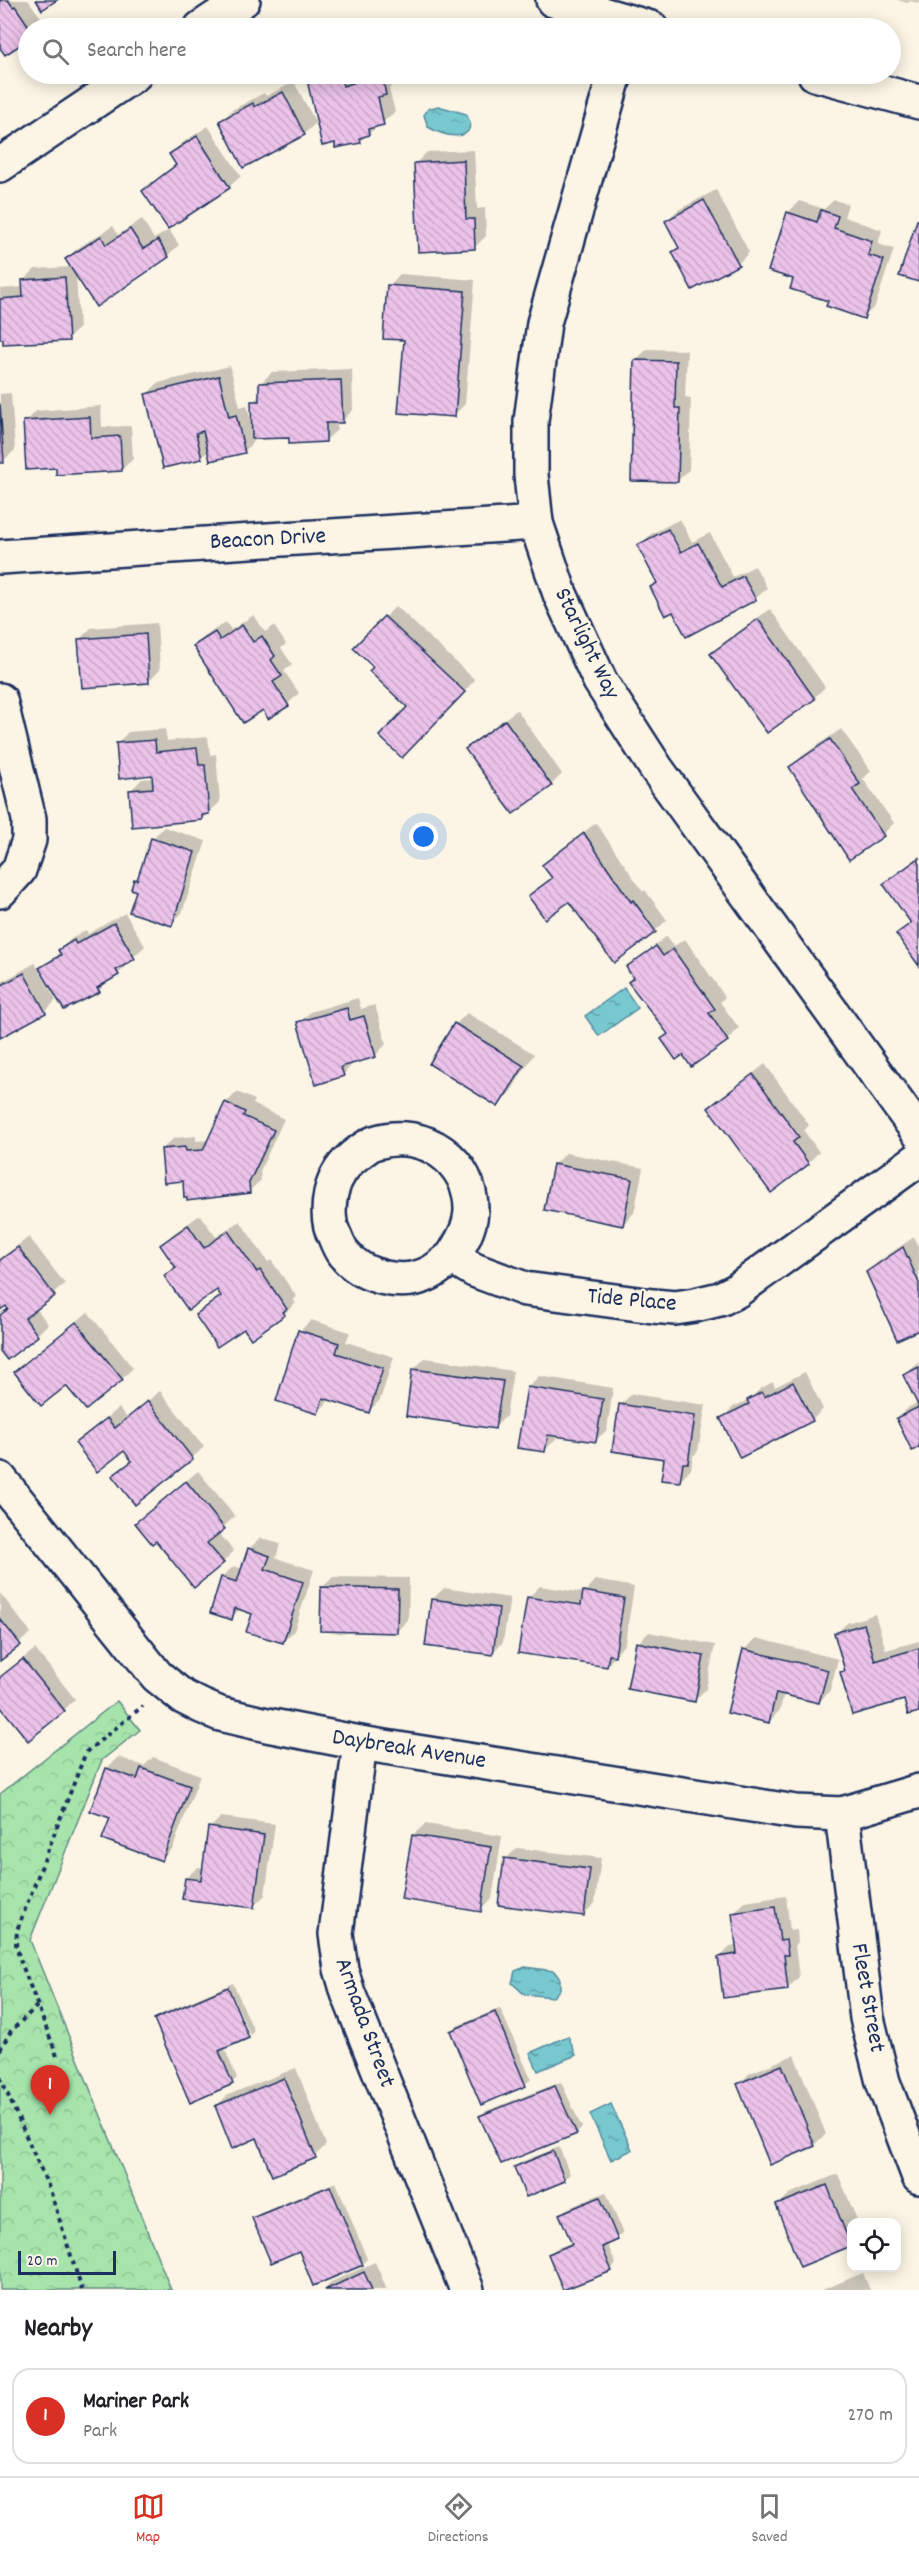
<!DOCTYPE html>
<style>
:root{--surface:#fff;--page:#f2f2f2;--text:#202124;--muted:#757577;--line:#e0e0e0;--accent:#d93025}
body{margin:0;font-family:Dekko,sans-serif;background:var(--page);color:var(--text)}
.controls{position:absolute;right:18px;bottom:18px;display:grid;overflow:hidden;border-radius:12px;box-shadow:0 3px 15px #0003}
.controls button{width:54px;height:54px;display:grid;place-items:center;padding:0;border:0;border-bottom:2px solid var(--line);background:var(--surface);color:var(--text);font:30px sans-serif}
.scale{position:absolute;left:18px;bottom:15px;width:98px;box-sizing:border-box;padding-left:6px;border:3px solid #1b2f5e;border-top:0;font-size:16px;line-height:21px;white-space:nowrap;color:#1b2f5e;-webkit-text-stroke:4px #fcf5e5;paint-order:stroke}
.you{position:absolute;left:424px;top:837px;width:21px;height:21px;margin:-15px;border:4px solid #fff;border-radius:50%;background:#1a73e8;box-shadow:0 0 0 9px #1a73e833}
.badge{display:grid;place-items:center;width:39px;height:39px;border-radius:50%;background:var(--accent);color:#fff;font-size:20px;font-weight:700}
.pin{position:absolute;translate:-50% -50px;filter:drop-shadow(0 2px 3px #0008)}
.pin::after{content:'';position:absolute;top:32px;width:21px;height:18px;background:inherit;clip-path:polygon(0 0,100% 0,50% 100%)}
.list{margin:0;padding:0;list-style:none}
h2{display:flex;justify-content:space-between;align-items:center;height:78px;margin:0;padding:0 24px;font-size:26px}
h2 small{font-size:20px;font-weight:400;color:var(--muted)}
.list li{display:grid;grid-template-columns:39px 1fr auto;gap:18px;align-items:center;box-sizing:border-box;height:96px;margin:0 12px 12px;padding:0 12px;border:2px solid var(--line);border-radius:18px}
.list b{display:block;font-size:22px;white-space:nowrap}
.list p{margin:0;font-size:20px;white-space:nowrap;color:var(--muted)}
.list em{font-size:20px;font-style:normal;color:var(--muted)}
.icon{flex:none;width:33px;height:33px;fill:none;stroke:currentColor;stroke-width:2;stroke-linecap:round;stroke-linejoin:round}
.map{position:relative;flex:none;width:919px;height:2290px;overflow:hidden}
.search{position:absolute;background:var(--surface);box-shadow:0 3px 15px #0003;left:18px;right:18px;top:18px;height:66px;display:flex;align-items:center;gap:15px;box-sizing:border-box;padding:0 21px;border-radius:33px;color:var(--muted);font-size:22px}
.sheet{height:186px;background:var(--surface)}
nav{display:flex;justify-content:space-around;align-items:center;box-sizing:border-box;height:84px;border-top:2px solid var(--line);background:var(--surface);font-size:16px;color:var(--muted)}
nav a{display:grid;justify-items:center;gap:3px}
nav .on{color:var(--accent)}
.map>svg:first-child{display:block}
.park{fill:url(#park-crowns);stroke:#608a84;stroke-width:1.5}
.water{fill:url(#water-ripples);stroke:#538ba2;stroke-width:1.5}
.shadow{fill:#0003}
.building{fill:url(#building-back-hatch);stroke:#1b2f5e;stroke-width:1.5}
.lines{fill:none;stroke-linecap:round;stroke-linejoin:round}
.street-casing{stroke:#1b2f5e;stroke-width:38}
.path{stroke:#1b2f5e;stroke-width:4;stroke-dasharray:4.5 4.5;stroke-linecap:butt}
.street{stroke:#fcf5e5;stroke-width:33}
.labels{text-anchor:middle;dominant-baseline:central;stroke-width:4.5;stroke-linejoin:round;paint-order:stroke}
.street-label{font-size:24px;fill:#1b2f5e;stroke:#fcf5e5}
</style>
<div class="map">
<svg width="919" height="2290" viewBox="0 0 919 2290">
<defs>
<pattern id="park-crowns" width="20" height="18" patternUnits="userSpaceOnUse" patternTransform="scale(1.5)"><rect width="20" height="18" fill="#a6e4ab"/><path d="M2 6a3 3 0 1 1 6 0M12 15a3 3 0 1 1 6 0" fill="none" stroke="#8ec496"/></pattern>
<pattern id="water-ripples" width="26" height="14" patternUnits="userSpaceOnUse" patternTransform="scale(1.5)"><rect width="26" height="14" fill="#78c9cf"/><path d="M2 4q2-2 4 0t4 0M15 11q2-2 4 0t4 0" fill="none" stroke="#62a4ab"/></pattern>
<pattern id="building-back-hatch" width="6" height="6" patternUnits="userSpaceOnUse" patternTransform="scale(1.5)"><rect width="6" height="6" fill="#ebc2e9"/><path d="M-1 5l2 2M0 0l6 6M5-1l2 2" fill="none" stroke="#c9a7ca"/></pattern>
</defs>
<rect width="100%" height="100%" fill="#fcf5e5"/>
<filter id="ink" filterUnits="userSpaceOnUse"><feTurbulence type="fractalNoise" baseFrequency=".0167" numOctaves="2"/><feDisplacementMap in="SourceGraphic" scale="12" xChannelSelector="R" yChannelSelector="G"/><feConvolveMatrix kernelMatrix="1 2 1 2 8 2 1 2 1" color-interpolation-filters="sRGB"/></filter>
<g filter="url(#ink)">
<path class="park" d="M117 1701 140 1730 102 1760 30 1940 171 2290H0V1794Z"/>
<g class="water">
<path d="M438 106 466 114 470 122C471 145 440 134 428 127L424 115 428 109Z"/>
<path d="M624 988 638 1008 599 1036 585 1016Z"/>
<path d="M525 1967 554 1971 560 1979V1989L553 1997 524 1994 512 1983 515 1971Z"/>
<path d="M568 2036 576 2055 538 2071 530 2053Z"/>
<path d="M611 2104 632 2150 611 2160 590 2114Z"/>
</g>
<g class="shadow">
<path d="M0 0H28L45 23 39 28H28V38L5 53 0 46Z"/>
<path d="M897 0H919V3L910 1 908 3Z"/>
<path d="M315 74H395L396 82 389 89 395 112 360 141 309 80Z"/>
<path d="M294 82 316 123 304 134 221 122 232 110 264 93 266 96Z"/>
<path d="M208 126 241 176 229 187 168 227 144 191 177 164 171 154 182 143Z"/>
<path d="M474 150 477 209 485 208 486 236 475 247 416 163 427 152Z"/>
<path d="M716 190 749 252 738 264 674 252 680 246 666 221 678 210Z"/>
<path d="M834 200 848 204 844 217 882 230 878 244 894 249 875 306 864 317 830 300 795 278 788 213 799 201 824 209Z"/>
<path d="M142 219 154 239 169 230 179 245 155 267 96 305 76 273 79 328 68 339 0 338V289L24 287V280L35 269 72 267 67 259 78 248 113 226 118 235Z"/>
<path d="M400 274 475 280 465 404 454 415 389 286Z"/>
<path d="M647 349 687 350 685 397 691 398 689 470 677 481 636 360Z"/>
<path d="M230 366 240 407 247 405 252 427 253 402 261 394 260 384 272 372 352 369 353 410 342 421H337V430L325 441 290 437 255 438V440L244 452 209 450 201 458 147 394 158 383Z"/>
<path d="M11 393 15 450 3 461H0V394Z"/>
<path d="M101 406 102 427 131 426 133 459 121 470 57 467 25 422 36 411Z"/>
<path d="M680 519 692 542 710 533 733 577 755 566 767 588 755 599 687 635 673 610 652 587 658 581 639 546 651 534Z"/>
<path d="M396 606 475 680 413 745 409 707 375 666 385 617Z"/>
<path d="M770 609 825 687 814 698 712 654 724 642Z"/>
<path d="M254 615 265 632 274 626 286 644 281 648 292 664 284 671 299 693 288 704 263 708 194 647 206 635 226 622 231 630Z"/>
<path d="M157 623 160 670 149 681 80 639 91 628Z"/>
<path d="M517 710 562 774 551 785 513 812 467 749 478 738Z"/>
<path d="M165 729 167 741 208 737 210 755 216 754 220 802 202 819 130 791 142 779 153 778V774L117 744 128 732Z"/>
<path d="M841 729 871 771 863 779 894 823 883 834 849 858 791 768 802 756Z"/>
<path d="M596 823 643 892 645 890 667 920 655 931 614 960 569 900 530 896 553 877 544 865 555 854Z"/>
<path d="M164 827 206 841 182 913 171 924 138 890 135 880 140 875 152 839Z"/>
<path d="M919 856V964L898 934 912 921 885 884Z"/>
<path d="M125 913 145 946 129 961 130 963 118 974 109 979 99 991 43 970 40 972 56 1000 45 1012 0 1036V983L35 963 39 970 61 952 60 950 71 939 86 930 88 934Z"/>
<path d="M667 936 674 946 685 939 725 997 720 1002 739 1028 727 1040 692 1065 684 1053 662 1039 669 1033 628 967Z"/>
<path d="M358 998 361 1009 375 1005 386 1044 375 1056 354 1062 343 1075 299 1023 310 1012Z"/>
<path d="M467 1013 534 1054 509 1094 498 1105 456 1024Z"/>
<path d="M765 1064 809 1125 804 1131 819 1152 808 1163 710 1108Z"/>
<path d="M237 1092 255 1100 253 1104 284 1119 260 1171 261 1180 249 1191 184 1180 162 1149 174 1138 196 1136V1141L210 1140 226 1103Z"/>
<path d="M566 1153 643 1168 634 1213 623 1224 554 1164Z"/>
<path d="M200 1215 216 1237 240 1221 268 1262 271 1260 297 1297 293 1300 296 1303 284 1314 251 1337 244 1326 197 1315 222 1294 217 1288 166 1276 176 1265 162 1245 173 1234Z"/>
<path d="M29 1237 65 1284 36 1308 48 1324 37 1335 0 1349V1315L9 1308 6 1303 0 1308V1259Z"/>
<path d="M914 1237 919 1248V1328L868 1272 879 1261Z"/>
<path d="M88 1312 133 1368 122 1379 67 1384 16 1372Z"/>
<path d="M311 1320 350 1332 346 1342 394 1357 380 1400 369 1411 330 1399 318 1413 300 1331Z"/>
<path d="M425 1358 513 1371 506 1416 495 1427 407 1415 414 1369Z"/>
<path d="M919 1362V1446L898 1418 909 1407 918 1403 905 1375Z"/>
<path d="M805 1372 823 1409 812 1420 722 1418 733 1407 750 1399 760 1389 773 1382 775 1387Z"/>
<path d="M539 1376 613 1388 607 1430 595 1441 557 1435 556 1439 545 1450 528 1388Z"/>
<path d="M160 1391 204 1447 192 1458 114 1476 133 1459 124 1449 77 1443 119 1408 127 1418Z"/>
<path d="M632 1394 706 1405 698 1451 693 1456 691 1469 680 1481 666 1458 620 1405Z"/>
<path d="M198 1471 235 1516 218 1532 234 1551 223 1562 156 1539 137 1523Z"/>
<path d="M260 1538 280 1544 276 1558 314 1570 294 1631 283 1642 254 1613 240 1609 231 1618 212 1612 222 1577 234 1566 242 1569 249 1549Z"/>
<path d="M333 1577 409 1578 408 1620 397 1631 322 1588Z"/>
<path d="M596 1580 634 1587 625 1643 607 1666 529 1597 540 1586 584 1593Z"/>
<path d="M444 1588 510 1598 503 1642 492 1653 433 1599Z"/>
<path d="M0 1593 31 1633 0 1659Z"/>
<path d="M875 1614 886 1650 919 1641V1710L905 1699 842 1673 846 1669 836 1634 847 1623Z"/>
<path d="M649 1632 715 1645 706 1689 694 1701 638 1643Z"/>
<path d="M756 1638 838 1659 830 1691 819 1702 784 1693 780 1710 769 1722 744 1650Z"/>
<path d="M35 1649 75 1699 64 1710 0 1703V1677Z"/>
<path d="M118 1757 144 1766 153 1757 200 1775 173 1848 162 1859 112 1818 107 1768Z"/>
<path d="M221 1817 275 1824 265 1895 253 1907 186 1878 198 1867 204 1868 210 1828Z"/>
<path d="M425 1824 502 1836 492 1899 480 1910 413 1835Z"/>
<path d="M517 1848 601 1858 595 1903 583 1915 506 1859Z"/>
<path d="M786 1896 790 1931 797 1930 798 1942 795 1946 799 1977 788 1988 719 1957 730 1946 738 1945 734 1913 745 1902Z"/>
<path d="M233 1983 254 2031 250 2035 228 1985Z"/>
<path d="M226 1986 249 2036 224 2047 237 2078 232 2083 156 2019 161 2014Z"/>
<path d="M500 2008 531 2079 525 2084 452 2031 457 2026Z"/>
<path d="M794 2055 826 2134 814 2145 739 2084 750 2073Z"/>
<path d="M296 2068 326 2145 315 2156 258 2136 216 2106 228 2095Z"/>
<path d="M561 2082 582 2128 577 2133 501 2162 481 2116 486 2111Z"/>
<path d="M559 2147 570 2174 564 2179 515 2168 521 2162Z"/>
<path d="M838 2174 858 2222H852V2244L801 2265 778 2206 789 2194Z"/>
<path d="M336 2182 367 2259 362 2264 300 2249 254 2219 260 2213Z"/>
<path d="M606 2192 623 2233 607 2243 616 2264 611 2269 550 2254 555 2249 572 2242 561 2214 566 2209Z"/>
<path d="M375 2262 387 2290H324L331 2282Z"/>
<path d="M863 2273 870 2290H822Z"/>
</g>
<g class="building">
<path d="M0 0H8L13 7 15 6 30 28 28 40 5 55 0 48Z"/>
<path d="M36 0H57L42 10Z"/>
<path d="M333 74H340L343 86 353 83 352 75 373 74 375 82 383 80 386 95 378 97 384 125 368 129 369 135 360 138 361 143 335 148V143L322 146 307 80Z"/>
<path d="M283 92 305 135 243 168 219 121 253 103 254 107Z"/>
<path d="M197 136 230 188 168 229 142 191 176 165 169 154Z"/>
<path d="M464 160 466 219H474L475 249 418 252 414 163Z"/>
<path d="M704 200 739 265 692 290 672 252 679 248 665 221Z"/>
<path d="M821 210 838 216 834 228 872 241 868 255 884 260 864 319 826 306 828 301 790 289 793 279 768 271 787 212 817 222Z"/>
<path d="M917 220H919V282L899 276Z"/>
<path d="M130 229 143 249 158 240 169 257 96 307 65 259 101 236 106 245Z"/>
<path d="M65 277 69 341 3 344V339H0V299L23 297 22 280Z"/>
<path d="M387 285 465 291 455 417 398 413 404 340 383 339Z"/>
<path d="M634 360 676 361 675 408H680L678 482 631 481Z"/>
<path d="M219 376 229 417 236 415 245 453 210 461 203 431 196 433 202 459 163 468 145 394Z"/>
<path d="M341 380 343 423H326V442L289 444V438L252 439 251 401H259V383Z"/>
<path d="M0 404 4 463H0Z"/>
<path d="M90 417 91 438 120 436 122 471 56 475V468L26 470 23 421Z"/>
<path d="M668 529 681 552 698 543 722 587 743 576 756 600 686 637 673 612 665 616 650 587 657 583 637 545Z"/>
<path d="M384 616 465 692 402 758 379 736 407 707 369 671 373 667 353 648Z"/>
<path d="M758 619 815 699 767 733 710 654Z"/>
<path d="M242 625 253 642 262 636 275 656 271 660 282 676 273 682 289 706 268 719 263 710 243 723 193 646 215 632 220 640Z"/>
<path d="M146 634 149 683 82 688 78 639Z"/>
<path d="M505 720 552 786 513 814 465 749Z"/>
<path d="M830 739 860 784 852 789 884 836 849 860 789 767Z"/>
<path d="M155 740 156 752 197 748 199 765H205L209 814 202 815V820L132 827 129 790 153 788 152 775 119 779 116 743Z"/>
<path d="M584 833 631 902 633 900 656 932 614 963 569 902 545 919 528 896 552 878 542 865Z"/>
<path d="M151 838 195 852 172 926 129 912 136 891 131 889 134 879 137 880Z"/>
<path d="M919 858V966L896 934 911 923 883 884Z"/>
<path d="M114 923 135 959 116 970 119 975 97 988 100 992 64 1010 39 968 61 955 58 950 74 940 76 944Z"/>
<path d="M656 946 663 956 673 949 715 1009 709 1013 728 1041 691 1067 683 1055 676 1060 661 1039 668 1034 628 982 633 978 626 967Z"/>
<path d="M24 973 46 1013 0 1038V986Z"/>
<path d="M347 1008 350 1020 364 1016 376 1057 341 1067 344 1076 316 1085 297 1022Z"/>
<path d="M454 1023 524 1066 498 1107 429 1064Z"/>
<path d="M753 1074 799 1137 793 1142 809 1164 771 1193 708 1108Z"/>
<path d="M225 1102 245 1112 243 1116 274 1130 249 1183 250 1193 187 1201V1198H184L183 1181 164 1183 161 1149 185 1147 186 1151 203 1150Z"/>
<path d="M553 1164 632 1179 623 1226 544 1210Z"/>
<path d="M188 1225 204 1248 228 1231 257 1272 260 1270 287 1309 283 1312 285 1315 251 1339 244 1329 217 1347 195 1315 221 1296 217 1290 188 1310 164 1276 176 1268 160 1245Z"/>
<path d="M18 1247 55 1296 25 1318 38 1336 7 1360 0 1351V1315L8 1309 6 1306 0 1310V1260Z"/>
<path d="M903 1247 919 1283V1330L897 1340 866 1272Z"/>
<path d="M76 1322 123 1380 86 1410 66 1386 41 1406 14 1372Z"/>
<path d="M298 1330 339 1343 336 1353 383 1368 369 1413 323 1398 318 1414 276 1401Z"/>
<path d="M919 1367V1447L912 1451 896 1418 919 1407 903 1375Z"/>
<path d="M412 1369 503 1381 495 1429 406 1416Z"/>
<path d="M793 1382 813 1421 740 1458 720 1418 749 1404 747 1400 762 1392 764 1397Z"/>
<path d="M527 1387 603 1399 596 1442 548 1435 545 1452 517 1448Z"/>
<path d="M148 1401 193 1459 135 1505 112 1476 132 1461 124 1451 97 1472 75 1443 107 1418 115 1428Z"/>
<path d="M619 1404 695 1416 688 1463H683L680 1482 661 1480 664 1459 612 1451Z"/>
<path d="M186 1481 225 1529 207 1543 224 1563 194 1588 156 1541 152 1544 135 1523Z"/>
<path d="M248 1548 270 1556 265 1569 303 1582 283 1643 246 1632 252 1614 235 1608 232 1620 210 1613 221 1577 237 1582Z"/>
<path d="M321 1587 398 1589 397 1633 320 1631Z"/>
<path d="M583 1591 624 1598 615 1656 609 1655 607 1667 518 1653 527 1597 581 1605Z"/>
<path d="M431 1599 499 1608 493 1655 425 1646Z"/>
<path d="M0 1619 21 1645 0 1661Z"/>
<path d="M864 1624 875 1661 919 1648V1712L908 1715 904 1700 852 1715 840 1672 845 1671 834 1633Z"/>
<path d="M636 1642 704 1656 695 1702 627 1689Z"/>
<path d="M743 1649 828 1670 819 1703 776 1693 769 1723 727 1713Z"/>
<path d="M23 1659 65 1711 28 1741 0 1706V1677Z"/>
<path d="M106 1768 137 1779 141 1768 190 1786 162 1861 102 1839 110 1818 90 1811Z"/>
<path d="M208 1827 264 1835 254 1908 182 1899 185 1878 201 1880Z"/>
<path d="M412 1835 491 1847 481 1912 401 1899Z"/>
<path d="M504 1858 590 1869 584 1916 498 1905Z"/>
<path d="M775 1907 780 1941 786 1940 788 1955H784L788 1990 723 1998 718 1957 737 1954 732 1913Z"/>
<path d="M228 1987 249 2038 219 2051 233 2084 190 2103 154 2019Z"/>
<path d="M495 2012 526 2086 481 2105 450 2031Z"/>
<path d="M782 2065 815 2146 770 2165 737 2084Z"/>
<path d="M284 2078 316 2158 272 2176 257 2138 232 2149 215 2106Z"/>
<path d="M555 2086 577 2134 501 2164 479 2116Z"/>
<path d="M553 2151 565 2181 526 2197 514 2167Z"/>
<path d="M827 2185 851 2246 800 2267 776 2205Z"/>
<path d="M330 2186 363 2265 313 2286 299 2251 271 2263 252 2218Z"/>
<path d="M600 2197 618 2240 602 2247 612 2271 563 2290 548 2254 572 2244 559 2214Z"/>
<path d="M364 2272 372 2290H325Z"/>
</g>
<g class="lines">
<defs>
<g id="street">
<path d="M553 0 651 28"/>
<path d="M201 28 243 0"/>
<path d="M615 74 544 323 531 421V475L536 523 560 594 600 681 656 768 919 1133"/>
<path d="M815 74 919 102"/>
<path d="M0 165 135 74"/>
<path d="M0 557 536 523"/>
<path d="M0 700 29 819V840L19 870 0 891"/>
<path d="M452 1257C445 1262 438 1269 430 1273 403 1287 362 1278 343 1253 340 1249 337 1242 335 1237 328 1224 328 1208 331 1193 335 1176 344 1163 358 1153 364 1149 371 1143 377 1142 424 1128 472 1161 471 1211 470 1229 461 1243 452 1257L474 1270 525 1289 653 1306 675 1308 695 1305 720 1299 736 1291 919 1159"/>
<path d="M0 1479 157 1676 183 1697 201 1706 220 1714 267 1725 360 1743 796 1812 842 1814 919 1791"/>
<path d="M360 1743 336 1934 341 1969 348 1993 467 2290"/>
<path d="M842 1814 867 2018 883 2082 919 2177"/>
</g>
</defs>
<use href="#street" class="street-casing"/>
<g class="path">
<path d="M0 2050 11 2031 37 2006"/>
<path d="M57 2056 19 1957 16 1944 17 1930 86 1752 143 1706"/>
<path d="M0 2077 50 2190 82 2290"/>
</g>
<use href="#street" class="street"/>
</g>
</g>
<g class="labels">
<g class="street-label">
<text transform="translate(268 540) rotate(-3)">Beacon Drive</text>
<text transform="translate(586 644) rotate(64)">Starlight Way</text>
<text transform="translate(632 1301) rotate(5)">Tide Place</text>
<text transform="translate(409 1750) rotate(9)">Daybreak Avenue</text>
<text transform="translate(867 1998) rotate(80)">Fleet Street</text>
<text transform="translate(364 2023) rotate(70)">Armada Street</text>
</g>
</g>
</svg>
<div class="controls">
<button><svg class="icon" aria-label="locate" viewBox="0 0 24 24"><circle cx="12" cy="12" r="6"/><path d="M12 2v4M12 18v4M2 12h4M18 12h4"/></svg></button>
</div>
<div class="scale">20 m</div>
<div class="you"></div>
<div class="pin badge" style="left:50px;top:2115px">1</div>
<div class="search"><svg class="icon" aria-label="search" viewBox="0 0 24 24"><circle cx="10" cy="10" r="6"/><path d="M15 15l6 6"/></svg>Search here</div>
</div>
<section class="sheet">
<h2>Nearby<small></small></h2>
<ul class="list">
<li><span class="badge">1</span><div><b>Mariner Park</b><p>Park</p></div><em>270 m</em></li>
</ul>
</section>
<nav>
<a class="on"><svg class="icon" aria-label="map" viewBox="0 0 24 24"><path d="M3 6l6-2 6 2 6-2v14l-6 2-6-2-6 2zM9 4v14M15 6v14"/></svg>Map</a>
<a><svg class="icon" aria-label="directions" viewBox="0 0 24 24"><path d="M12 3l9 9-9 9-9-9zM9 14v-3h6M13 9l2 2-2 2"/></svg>Directions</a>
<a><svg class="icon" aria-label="saved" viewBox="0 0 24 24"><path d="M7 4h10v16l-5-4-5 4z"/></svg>Saved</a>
</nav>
